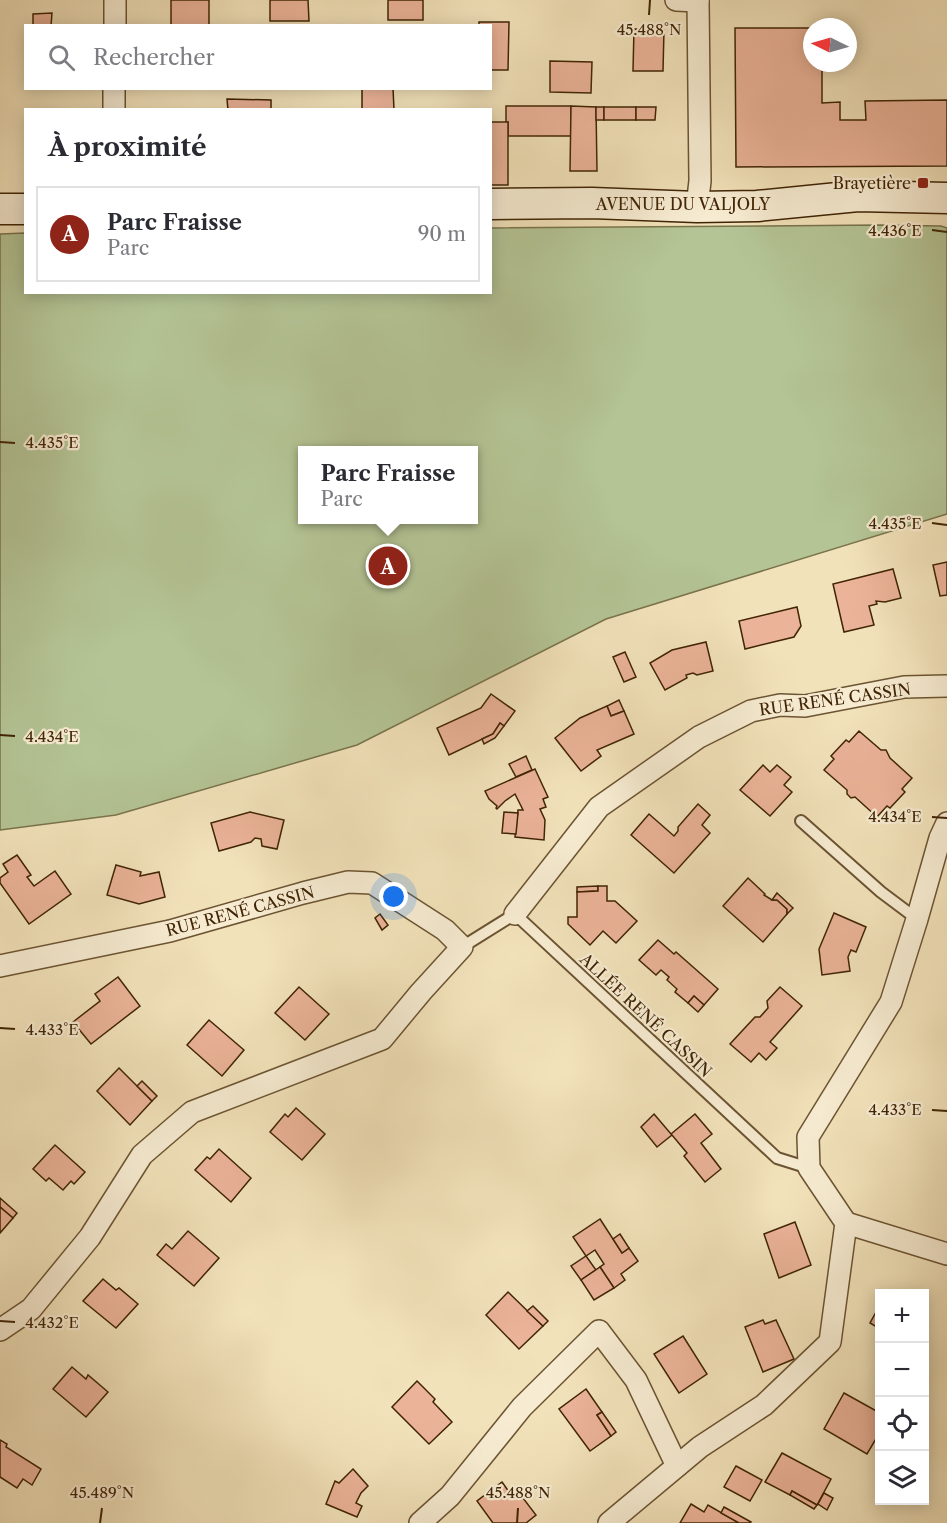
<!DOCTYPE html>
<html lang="fr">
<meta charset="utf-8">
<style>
:root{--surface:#fff;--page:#f7f7f7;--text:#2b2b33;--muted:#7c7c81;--line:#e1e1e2;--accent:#8f2418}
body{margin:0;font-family:"Libre Caslon Text",serif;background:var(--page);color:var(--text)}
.controls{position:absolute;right:18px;bottom:18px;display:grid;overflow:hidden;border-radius:0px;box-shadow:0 3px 15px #0003}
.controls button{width:54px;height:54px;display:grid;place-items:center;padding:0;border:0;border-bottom:2px solid var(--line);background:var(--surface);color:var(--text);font:30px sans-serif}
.compass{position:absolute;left:803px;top:18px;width:54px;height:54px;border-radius:50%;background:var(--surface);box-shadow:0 3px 15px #0003;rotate:275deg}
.you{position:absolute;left:394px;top:897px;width:21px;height:21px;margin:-15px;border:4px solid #fff;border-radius:50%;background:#1a73e8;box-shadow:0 0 0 9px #1a73e833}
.badge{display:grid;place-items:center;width:39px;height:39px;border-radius:50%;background:var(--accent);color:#fff;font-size:20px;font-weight:700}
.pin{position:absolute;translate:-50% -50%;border:3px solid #fff;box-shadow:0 2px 6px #0006}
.popup{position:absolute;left:298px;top:446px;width:180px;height:78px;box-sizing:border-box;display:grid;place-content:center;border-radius:0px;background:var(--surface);filter:drop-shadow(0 2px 4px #0005);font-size:20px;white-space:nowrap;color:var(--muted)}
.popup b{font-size:22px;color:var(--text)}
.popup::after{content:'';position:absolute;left:50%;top:100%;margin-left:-12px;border:12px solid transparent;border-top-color:var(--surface)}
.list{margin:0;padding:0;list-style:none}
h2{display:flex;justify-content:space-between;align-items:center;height:78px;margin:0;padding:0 24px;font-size:26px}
h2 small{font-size:20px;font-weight:400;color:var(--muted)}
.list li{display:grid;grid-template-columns:39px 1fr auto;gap:18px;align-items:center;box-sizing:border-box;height:96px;margin:0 12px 12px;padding:0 12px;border:2px solid var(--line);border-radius:0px}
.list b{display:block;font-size:22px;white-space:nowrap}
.list p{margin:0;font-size:20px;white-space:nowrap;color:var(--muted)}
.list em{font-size:20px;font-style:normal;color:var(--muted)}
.icon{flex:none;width:33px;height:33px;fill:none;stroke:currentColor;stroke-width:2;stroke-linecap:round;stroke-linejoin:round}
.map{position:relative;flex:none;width:947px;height:1523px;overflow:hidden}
.search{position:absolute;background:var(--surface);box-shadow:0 3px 15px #0003;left:24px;top:24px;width:468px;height:66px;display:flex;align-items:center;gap:15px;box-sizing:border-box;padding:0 21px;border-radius:0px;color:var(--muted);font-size:22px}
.panel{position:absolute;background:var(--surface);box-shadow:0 3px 15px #0003;left:24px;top:108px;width:468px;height:186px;border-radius:0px}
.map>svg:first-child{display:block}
.green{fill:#b4c495;stroke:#7a744d;stroke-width:1.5;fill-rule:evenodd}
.building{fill:#ebb398;stroke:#402405;stroke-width:1.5}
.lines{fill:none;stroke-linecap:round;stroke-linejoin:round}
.lane-casing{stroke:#6c5432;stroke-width:14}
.street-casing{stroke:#6c5432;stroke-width:24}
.secondary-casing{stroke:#402405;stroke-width:33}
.lane{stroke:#f7ecd2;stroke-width:10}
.street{stroke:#f7ecd2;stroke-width:21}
.secondary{stroke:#f7ecd2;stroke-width:30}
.ticks{fill:none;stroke:#402405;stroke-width:2}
.poi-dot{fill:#8f2418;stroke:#f7ecd2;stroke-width:2}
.labels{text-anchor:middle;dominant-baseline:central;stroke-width:4.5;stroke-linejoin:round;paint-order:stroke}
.poi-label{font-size:16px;fill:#402405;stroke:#f7ecd2;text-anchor:end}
.street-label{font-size:16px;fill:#402405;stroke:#f7ecd2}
.ticks-label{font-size:15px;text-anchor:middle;fill:#402405;stroke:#f7ecd2;stroke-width:4.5;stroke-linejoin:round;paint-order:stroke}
</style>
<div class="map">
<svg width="947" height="1523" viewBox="0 0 947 1523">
<rect width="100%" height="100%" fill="#f2e2ba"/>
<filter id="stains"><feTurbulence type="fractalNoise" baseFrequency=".00333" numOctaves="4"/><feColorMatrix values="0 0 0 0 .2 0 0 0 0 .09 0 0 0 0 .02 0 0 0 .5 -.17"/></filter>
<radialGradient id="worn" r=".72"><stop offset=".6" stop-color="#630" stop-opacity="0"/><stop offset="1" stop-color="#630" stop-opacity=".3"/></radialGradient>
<path class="green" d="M879 225 941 226 947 228V514L606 619 357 745 116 815 0 830V234L25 233 26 292H490L491 228ZM302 450H474V520H302Z"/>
<g class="building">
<rect x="171" y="0" width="38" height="26"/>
<path d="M270 0H308L309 21H270Z"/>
<rect x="388" y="0" width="35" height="20"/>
<path d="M52 13 51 26H33V14Z"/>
<path d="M479 22H509L508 70H490V26H479Z"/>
<path d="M735 28H812V63H822V103L840 102V120H866L865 101 947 100V166L736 167Z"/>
<path d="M634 29 664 30 663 71H633Z"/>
<path d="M550 61 592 62 591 93 550 92Z"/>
<path d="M362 88H393L394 110H362Z"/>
<path d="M227 99 271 100V110H228Z"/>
<path d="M506 106H571V136H508V122H506Z"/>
<path d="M571 106 596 107 597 171H570Z"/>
<rect x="596" y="107" width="8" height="13"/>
<rect x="604" y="107" width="32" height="13"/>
<path d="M636 107H656L655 120H636Z"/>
<rect x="490" y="122" width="18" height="63"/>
<path d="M947 562V595L940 596 933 565Z"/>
<path d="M893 569 901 598 885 602 876 601 877 604 869 606 874 625 844 632 833 584Z"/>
<path d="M797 607 801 626 794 637 745 649 739 621Z"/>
<path d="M706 642 713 671 697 675 693 673 686 675 687 678 665 690 650 663 672 650Z"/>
<path d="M625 652 636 677 624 682 613 657Z"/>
<path d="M491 694 515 711 504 726 500 723 493 734 449 755 437 728 481 708Z"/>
<path d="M619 700 624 711 611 716 607 706Z"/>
<path d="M607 706 611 716 624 711 634 734 597 750 601 756 581 771 555 738 580 718Z"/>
<path d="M500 723 504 726 495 738 484 744 482 739 493 734Z"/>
<path d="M859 731 881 750H886L890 758 912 778 902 789 905 792 890 808 887 806 877 817 855 797 851 798 847 794V790L824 770 834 759 831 756 846 740 849 742Z"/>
<path d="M526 756 532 770 516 777 509 764Z"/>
<path d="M763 765 770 772 777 765 791 777 784 785 792 792 770 816 740 790Z"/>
<path d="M535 769 548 797 543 799 546 807 540 809 545 820 544 840 515 837 518 810H523L515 794 505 801 497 809 496 808 497 806 489 799 485 791Z"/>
<path d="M698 804 710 815 702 825 710 833 674 873 631 835 649 814 674 836 678 831V827Z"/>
<path d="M250 812 284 820 277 849 262 846 261 839 255 838 251 842 219 851 211 823Z"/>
<path d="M504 812 518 813 516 834 502 833Z"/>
<path d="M17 855 31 875 27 877 34 886 55 871 71 894 29 924 0 883V878L8 872 3 864Z"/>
<path d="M116 865 141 872 140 876 159 872 165 897 139 904 107 895Z"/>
<path d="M748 878 765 894 764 895 772 900H777L787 909V914L763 942 723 906Z"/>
<path d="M598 886V891L577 892V887Z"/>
<path d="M598 886H607V901H615L637 921 616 943 603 931 590 945 568 924V917H577V892L598 891Z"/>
<path d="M777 893 793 908 787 914V909L777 900H772Z"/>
<path d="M834 913 866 927 856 952 851 950 848 957 850 971 822 975 819 949Z"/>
<path d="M380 914 388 925 382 930 375 918Z"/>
<path d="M658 940 674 954 676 952 718 989 704 1005 694 996 688 1003 675 992 677 989 667 980 669 977 661 970 656 975 639 960Z"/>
<path d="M118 977 140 1006 91 1044 73 1022 100 1001 95 994Z"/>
<path d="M299 987 329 1014 305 1040 275 1013Z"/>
<path d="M780 987 802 1006 770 1042 777 1048 766 1060 759 1053 751 1062 730 1044 755 1017H760L768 1008 767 1001Z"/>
<path d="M694 996 704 1005 698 1012 688 1003Z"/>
<path d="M209 1020 244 1050 222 1076 187 1045Z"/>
<path d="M119 1068 152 1101 130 1125 97 1091Z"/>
<path d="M142 1081 157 1096 152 1101 137 1086Z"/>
<path d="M296 1108 325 1134 302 1160 270 1132 285 1114 288 1117Z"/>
<path d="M654 1114 671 1134 695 1114 712 1134 701 1143 721 1169 705 1182 684 1156 687 1153 672 1135 657 1147 641 1127Z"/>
<path d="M55 1145 85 1172 74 1184 71 1181 63 1190 49 1178 46 1181 33 1169Z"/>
<path d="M219 1149 251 1178 231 1202 195 1170 207 1157 210 1159Z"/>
<path d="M0 1198 17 1213 13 1218 0 1207Z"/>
<path d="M0 1207 13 1218 0 1233Z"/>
<path d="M600 1219 622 1253 629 1248 638 1261 621 1274 625 1280 614 1288 600 1267 604 1264 595 1250 586 1256 573 1237Z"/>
<path d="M795 1222 811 1265 779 1278 764 1234Z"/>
<path d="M188 1231 219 1258 194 1286 157 1255 166 1244 172 1249Z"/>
<path d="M620 1234 629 1248 622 1253 613 1239Z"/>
<path d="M586 1256 596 1270 581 1280 571 1266Z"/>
<path d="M600 1267 614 1288 594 1300 581 1280Z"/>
<path d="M103 1279 116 1290 119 1288 138 1304 116 1328 83 1301Z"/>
<path d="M508 1292 543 1326 519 1349 486 1315Z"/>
<path d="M880 1305V1329L870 1323Z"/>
<path d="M533 1306 548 1321 543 1326 527 1311Z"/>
<path d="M763 1320 765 1324 776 1320 794 1359 763 1372 745 1327Z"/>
<path d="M683 1336 707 1374 679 1393 654 1354Z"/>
<path d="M72 1367 86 1379 88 1375 108 1392 86 1417 53 1389Z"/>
<path d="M417 1381 435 1399 433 1402 452 1422 429 1444 392 1407Z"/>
<path d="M586 1389 602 1412 597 1415 611 1436 590 1451 559 1409Z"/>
<path d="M844 1393 880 1413V1432L867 1454 824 1429Z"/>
<path d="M602 1412 616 1432 611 1436 597 1415Z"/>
<path d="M0 1440 7 1444 6 1447 41 1469 32 1485 23 1479 17 1488 0 1477Z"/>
<path d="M782 1453 831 1479 817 1505 792 1491 790 1495 765 1482Z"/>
<path d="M736 1466 762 1480 750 1501 724 1487Z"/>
<path d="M353 1469 368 1486 361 1493 356 1503 362 1506 357 1517 326 1504 335 1481 339 1483Z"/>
<path d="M502 1482 514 1499 520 1494 536 1515 526 1523H493L477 1501Z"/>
<path d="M792 1491 817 1505 814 1509 790 1495Z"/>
<path d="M824 1493 833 1498 827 1510 818 1504Z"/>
<path d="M691 1504 704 1512 708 1505 739 1523H680Z"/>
<path d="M724 1507 751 1522 750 1523H739L721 1513Z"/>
</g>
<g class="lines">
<defs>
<g id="lane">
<path d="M801 821 881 892 917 919"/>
<path d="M462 947 515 914 777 1158 809 1168"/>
</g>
<g id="street">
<path d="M676 0 698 1"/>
<path d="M115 26V0"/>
<path d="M114 110V88"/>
<path d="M697 207 700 181 698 0"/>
<path d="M515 914 599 807 699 737 751 711 780 705 805 706 904 687 947 686"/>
<path d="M0 966 170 931 303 893 348 882 372 883 445 930 462 947 421 992 382 1039 192 1112 142 1155 90 1237 31 1309 0 1330"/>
<path d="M846 1223 809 1168 808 1137 891 1002 917 919 940 838 947 823"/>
<path d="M846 1223 947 1254"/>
<path d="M420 1523 450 1496 522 1407 599 1331 636 1380 677 1466"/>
<path d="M609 1523 700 1447 764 1405 830 1342 846 1223"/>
</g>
<g id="secondary">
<path d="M490 204 592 203 697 207 757 206 858 196 947 198"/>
<path d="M0 209H26"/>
</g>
</defs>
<use href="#lane" class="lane-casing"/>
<use href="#street" class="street-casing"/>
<use href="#secondary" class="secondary-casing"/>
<use href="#lane" class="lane"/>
<use href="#street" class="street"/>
<use href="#secondary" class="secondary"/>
</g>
<path class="ticks" d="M649 15 650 0M932 230 947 232M0 442 15 443M932 523 947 525M0 735 15 736M932 817 947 818M0 1028 15 1029M932 1110 947 1111M0 1321 15 1322M100 1523 102 1508M517 1523 518 1508"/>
<rect class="poi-dot" x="917" y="177" width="12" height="12" rx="3"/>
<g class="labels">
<g class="poi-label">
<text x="911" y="183">Brayetière</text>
</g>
<g class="street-label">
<text x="683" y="204">AVENUE DU VALJOLY</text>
<text transform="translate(835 699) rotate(-8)">RUE RENÉ CASSIN</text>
<text transform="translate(240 911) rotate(-15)">RUE RENÉ CASSIN</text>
<text transform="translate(646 1015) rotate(43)">ALLÉE RENÉ CASSIN</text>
</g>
</g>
<g class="ticks-label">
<text x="649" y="35">45.488°N</text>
<text x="895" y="236">4.436°E</text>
<text x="52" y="448">4.435°E</text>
<text x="895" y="529">4.435°E</text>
<text x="52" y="742">4.434°E</text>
<text x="895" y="822">4.434°E</text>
<text x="52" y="1035">4.433°E</text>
<text x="895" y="1115">4.433°E</text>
<text x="52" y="1328">4.432°E</text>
<text x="102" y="1498">45.489°N</text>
<text x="518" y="1498">45.488°N</text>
</g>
<rect width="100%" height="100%" filter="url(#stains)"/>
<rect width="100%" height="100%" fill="url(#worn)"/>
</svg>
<div class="controls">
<button>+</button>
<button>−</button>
<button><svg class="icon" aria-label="locate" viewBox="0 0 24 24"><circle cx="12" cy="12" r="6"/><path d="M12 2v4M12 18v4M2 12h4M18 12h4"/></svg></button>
<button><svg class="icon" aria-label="layers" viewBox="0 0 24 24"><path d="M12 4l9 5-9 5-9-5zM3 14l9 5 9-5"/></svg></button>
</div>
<svg class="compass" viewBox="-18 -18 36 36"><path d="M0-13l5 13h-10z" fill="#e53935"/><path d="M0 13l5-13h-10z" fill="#7c7c81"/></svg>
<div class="you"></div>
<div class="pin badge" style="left:388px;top:566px">A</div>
<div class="popup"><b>Parc Fraisse</b>Parc</div>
<div class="search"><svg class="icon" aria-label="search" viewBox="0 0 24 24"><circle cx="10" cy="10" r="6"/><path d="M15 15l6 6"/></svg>Rechercher</div>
<section class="panel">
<h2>À proximité<small></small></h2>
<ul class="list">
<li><span class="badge">A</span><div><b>Parc Fraisse</b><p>Parc</p></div><em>90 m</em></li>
</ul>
</section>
</div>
